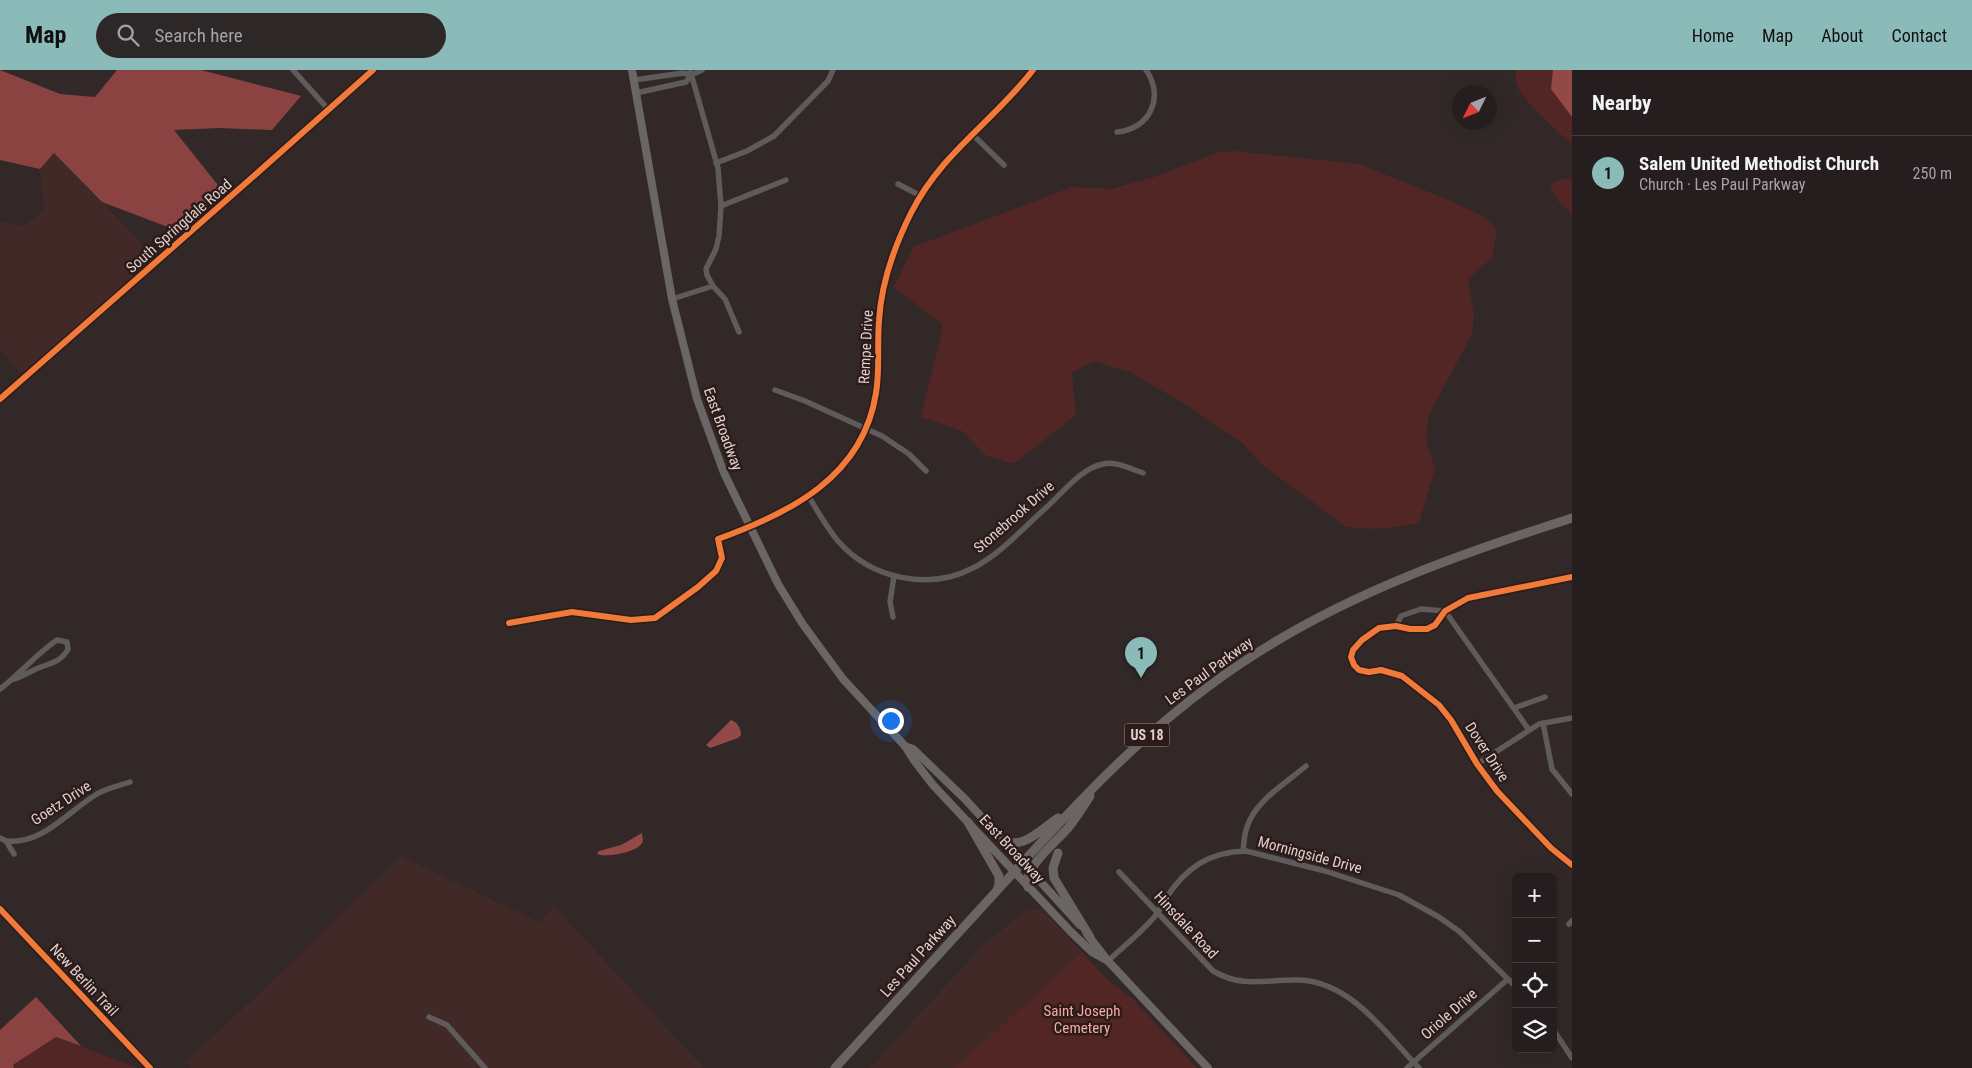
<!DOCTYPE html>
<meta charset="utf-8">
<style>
:root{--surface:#261e1e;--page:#2e2727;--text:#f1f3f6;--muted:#a4a2a4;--line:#423c3c;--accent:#8bbbb9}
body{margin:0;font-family:"Roboto Condensed",sans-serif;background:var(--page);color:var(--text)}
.controls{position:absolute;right:15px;bottom:15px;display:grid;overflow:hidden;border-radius:8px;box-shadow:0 5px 20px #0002}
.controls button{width:45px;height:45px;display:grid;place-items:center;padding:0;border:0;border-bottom:1px solid var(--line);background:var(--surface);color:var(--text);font:25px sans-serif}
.compass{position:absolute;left:1452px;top:15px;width:45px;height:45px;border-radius:50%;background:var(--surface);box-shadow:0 5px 20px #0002;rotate:227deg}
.you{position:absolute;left:890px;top:650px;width:18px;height:18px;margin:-12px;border:4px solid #fff;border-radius:50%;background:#1a73e8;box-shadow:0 0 0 8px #1a73e833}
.badge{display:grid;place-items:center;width:32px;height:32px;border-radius:50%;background:var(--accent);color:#111;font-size:16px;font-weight:700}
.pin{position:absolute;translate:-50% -41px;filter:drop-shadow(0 1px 2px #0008)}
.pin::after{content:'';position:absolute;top:26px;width:18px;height:15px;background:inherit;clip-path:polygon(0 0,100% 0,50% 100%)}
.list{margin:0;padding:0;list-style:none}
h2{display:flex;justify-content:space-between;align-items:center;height:65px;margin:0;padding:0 20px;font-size:21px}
h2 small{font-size:16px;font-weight:400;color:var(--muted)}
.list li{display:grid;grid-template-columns:32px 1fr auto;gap:15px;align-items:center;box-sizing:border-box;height:75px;padding:0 20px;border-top:1px solid var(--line)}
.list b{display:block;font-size:19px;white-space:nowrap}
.list p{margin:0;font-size:16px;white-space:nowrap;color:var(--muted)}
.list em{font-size:16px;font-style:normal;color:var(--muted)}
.icon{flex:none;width:28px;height:28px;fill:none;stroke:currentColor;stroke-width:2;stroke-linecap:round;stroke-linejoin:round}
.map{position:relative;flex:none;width:1572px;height:998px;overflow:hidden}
header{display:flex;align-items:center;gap:30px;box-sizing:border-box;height:70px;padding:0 25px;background:var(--accent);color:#111}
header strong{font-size:24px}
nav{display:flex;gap:28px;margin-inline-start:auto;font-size:18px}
.search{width:350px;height:45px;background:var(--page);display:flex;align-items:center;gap:12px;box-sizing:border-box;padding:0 18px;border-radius:28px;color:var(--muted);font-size:19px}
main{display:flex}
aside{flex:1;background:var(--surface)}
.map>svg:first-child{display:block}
.built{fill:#412928}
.green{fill:#512625}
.forest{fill:#8a4341}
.water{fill:#934946}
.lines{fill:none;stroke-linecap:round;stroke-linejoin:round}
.minor{stroke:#5f5b5b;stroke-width:5.5}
.secondary{stroke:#6b6666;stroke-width:8}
.primary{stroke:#6a6464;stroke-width:9}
.cycleway-casing{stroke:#2c1b19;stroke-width:9}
.cycleway{stroke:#f17a3a;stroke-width:6}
.labels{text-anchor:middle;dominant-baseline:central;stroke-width:5;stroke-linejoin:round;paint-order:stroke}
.shield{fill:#2c1b19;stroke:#a99a98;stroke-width:1}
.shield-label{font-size:14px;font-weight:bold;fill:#ded1cf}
.street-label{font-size:15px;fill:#ded1cf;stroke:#2c1b19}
.park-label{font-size:15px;fill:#f2aca7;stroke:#2c1b19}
</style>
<header>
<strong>Map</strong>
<div class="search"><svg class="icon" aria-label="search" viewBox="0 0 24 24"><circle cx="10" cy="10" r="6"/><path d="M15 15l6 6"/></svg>Search here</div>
<nav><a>Home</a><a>Map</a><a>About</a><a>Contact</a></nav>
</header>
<main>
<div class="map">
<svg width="1572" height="998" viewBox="0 0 1572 998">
<rect width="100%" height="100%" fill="#322828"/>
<g class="built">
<path d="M54 83 158 190 25 307 0 280V152L25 156 44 139 40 99Z"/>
<path d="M401 786 539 852 554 836 704 998H191L185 992 276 908Z"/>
<path d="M1040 839 1046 843 1082 882 955 998H870L983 875 1021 844 1029 840Z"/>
</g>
<g class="green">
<path d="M1516 0H1572V74C1559 63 1519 28 1516 12 1515 8 1516 4 1516 0Z"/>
<path d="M1235 81 1359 94 1451 131 1485 147 1497 160 1492 188 1468 209 1474 246 1472 264 1428 347 1426 371 1435 399 1419 453C1394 457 1370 462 1345 456L1265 397 1242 373 1188 336 1130 302 1093 291 1072 303 1076 345 1014 394 985 385 962 361 921 347 943 255 894 217 913 177 1072 117 1111 119 1154 107 1219 82Z"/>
<path d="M1572 108V144L1558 131 1550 117C1556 108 1563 110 1572 108Z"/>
<path d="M1082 882 1106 908 1133 929 1197 998H955Z"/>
<path d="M56 967 137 998H14L13 996Z"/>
</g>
<g class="forest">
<path d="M0 0 60 24 95 27 117 0H201L301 26 272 60 219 58 174 60 221 119 181 162 102 132 54 83 40 99 0 90Z"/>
<path d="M36 927 81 976 56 967 13 995 14 998H0V960Z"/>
</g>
<g class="water">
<path d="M1553 0H1572V47L1551 19Z"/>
<path d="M731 650C737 652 741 658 741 665L738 668 710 678 706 675Z"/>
<path d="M642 763C642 765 643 769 643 771 640 782 607 788 597 784L599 781 621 775Z"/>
</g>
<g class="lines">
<g class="minor">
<path d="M293 0 328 39"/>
<path d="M690 0 718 98 721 136 719 166 716 179 706 199 707 205 713 216"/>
<path d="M634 10 683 3 691 5"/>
<path d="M636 23 686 12 691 5 702 0"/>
<path d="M1117 62C1150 59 1165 27 1146 0"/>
<path d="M972 64 1004 95"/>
<path d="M716 93 747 81 774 66 828 11 833 0"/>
<path d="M898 114 921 126"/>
<path d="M721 136 786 110"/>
<path d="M672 229 713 216 725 229 739 262"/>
<path d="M775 320 805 331 882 366 909 384 926 401"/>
<path d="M0 329 255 105 373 0"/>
<path d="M809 427C818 442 827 458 838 471 871 509 929 521 973 498 1002 483 1025 456 1049 435 1064 421 1082 398 1103 394 1116 391 1131 399 1143 403"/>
<path d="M1572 507 1468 528 1445 541 1435 555 1427 559H1410L1396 556 1379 558 1362 570 1353 580 1351 587 1354 595 1359 600 1369 602 1381 600 1402 606 1439 635 1451 650 1477 694 1497 721 1551 778 1572 795"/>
<path d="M893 547 890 532 894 506"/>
<path d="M509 553 572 542 631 550 655 548 698 517 716 501 722 488 718 469C790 443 863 407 876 323 880 300 877 275 879 251 881 214 894 177 911 143 942 82 993 52 1033 0"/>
<path d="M1396 556 1401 546 1421 539 1445 541 1529 660"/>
<path d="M0 619C21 603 35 585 57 570L67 572 68 579C60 594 48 593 34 600 26 604 19 608 11 610"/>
<path d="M1514 638 1545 627"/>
<path d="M1543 653 1552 699 1572 724"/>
<path d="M1477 694 1539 654 1572 648"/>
<path d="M0 768 6 771 14 784"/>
<path d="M6 771C43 775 68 741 97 724 106 718 119 716 130 712"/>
<path d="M1243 781C1244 773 1244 765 1247 757 1255 731 1286 713 1306 696"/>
<path d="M1119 802 1213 901C1244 919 1266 909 1299 910 1352 912 1386 964 1419 998"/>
<path d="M1569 854 1572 851"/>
<path d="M1108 891C1124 876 1142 862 1156 845 1160 840 1162 834 1166 828 1186 798 1208 782 1246 781L1325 801 1399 825 1439 847 1460 862 1516 917"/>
<path d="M429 947 447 955 485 998"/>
<path d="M1553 959 1572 988"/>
<path d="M1407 998 1508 909"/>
</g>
<g class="secondary">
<path d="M632 0 672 229 697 329 724 403 778 514 802 553 843 609 905 676 913 689 933 715 1071 862 1092 882 1108 891"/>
<path d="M905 676 913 679 965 729 1080 855"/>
<path d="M1087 864 1108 891 1208 998"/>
</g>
<g class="primary">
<path d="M968 752 999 806V815L997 820"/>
<path d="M1000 768C1020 783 1040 760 1058 748"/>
<path d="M1058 783 1053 798 1054 808 1090 867"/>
<path d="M1028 817C1021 800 1057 771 1068 758 1076 748 1083 737 1090 726"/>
<path d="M835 998C891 937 947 875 1003 814 1082 727 1157 646 1257 583 1354 521 1463 483 1572 448"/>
</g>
<defs>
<g id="cycleway">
<path d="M0 329 255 105 373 0"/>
<path d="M1572 507 1468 528 1445 541 1435 555 1427 559H1410L1396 556 1379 558 1362 570 1353 580 1351 587 1354 595 1359 600 1369 602 1381 600 1402 606 1439 635 1451 650 1477 694 1497 721 1551 778 1572 795"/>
<path d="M509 553 572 542 631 550 655 548 698 517 716 501 722 488 718 469C790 443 863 407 876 323 880 300 877 275 879 251 881 214 894 177 911 143 942 82 993 52 1033 0"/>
<path d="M0 839 150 998"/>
</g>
</defs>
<use href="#cycleway" class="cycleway-casing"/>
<use href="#cycleway" class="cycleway"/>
</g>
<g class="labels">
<rect class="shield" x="1124.5" y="653.5" width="45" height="23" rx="4"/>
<g class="shield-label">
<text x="1147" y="665">US 18</text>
</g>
<g class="street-label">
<text transform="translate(179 156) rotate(-41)">South Springdale Road</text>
<text transform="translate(866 277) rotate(-87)">Rempe Drive</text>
<text transform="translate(723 359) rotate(70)">East Broadway</text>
<text transform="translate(1014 447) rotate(-41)">Stonebrook Drive</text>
<text transform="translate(1209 601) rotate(-36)">Les Paul Parkway</text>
<text transform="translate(1487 682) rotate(57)">Dover Drive</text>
<text transform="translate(61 733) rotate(-33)">Goetz Drive</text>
<text transform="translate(1012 779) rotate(47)">East Broadway</text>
<text transform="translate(1310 785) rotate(15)">Morningside Drive</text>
<text transform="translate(1186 855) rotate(47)">Hinsdale Road</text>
<text transform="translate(918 886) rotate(-48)">Les Paul Parkway</text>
<text transform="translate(84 910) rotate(47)">New Berlin Trail</text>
<text transform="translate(1449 944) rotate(-41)">Oriole Drive</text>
</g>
<g class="park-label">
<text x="1082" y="941">Saint Joseph<tspan x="1082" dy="17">Cemetery</tspan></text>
</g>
</g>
</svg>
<div class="controls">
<button>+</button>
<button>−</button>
<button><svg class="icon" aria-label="locate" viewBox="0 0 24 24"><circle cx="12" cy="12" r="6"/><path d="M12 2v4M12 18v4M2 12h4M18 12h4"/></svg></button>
<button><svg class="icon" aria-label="layers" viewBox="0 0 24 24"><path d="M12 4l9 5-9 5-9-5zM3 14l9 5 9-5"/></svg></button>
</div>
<svg class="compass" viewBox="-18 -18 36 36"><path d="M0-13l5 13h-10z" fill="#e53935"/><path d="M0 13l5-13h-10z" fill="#a4a2a4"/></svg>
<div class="you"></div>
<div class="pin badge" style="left:1141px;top:608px">1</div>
</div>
<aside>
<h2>Nearby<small></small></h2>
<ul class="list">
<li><span class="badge">1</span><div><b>Salem United Methodist Church</b><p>Church · Les Paul Parkway</p></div><em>250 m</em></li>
</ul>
</aside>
</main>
